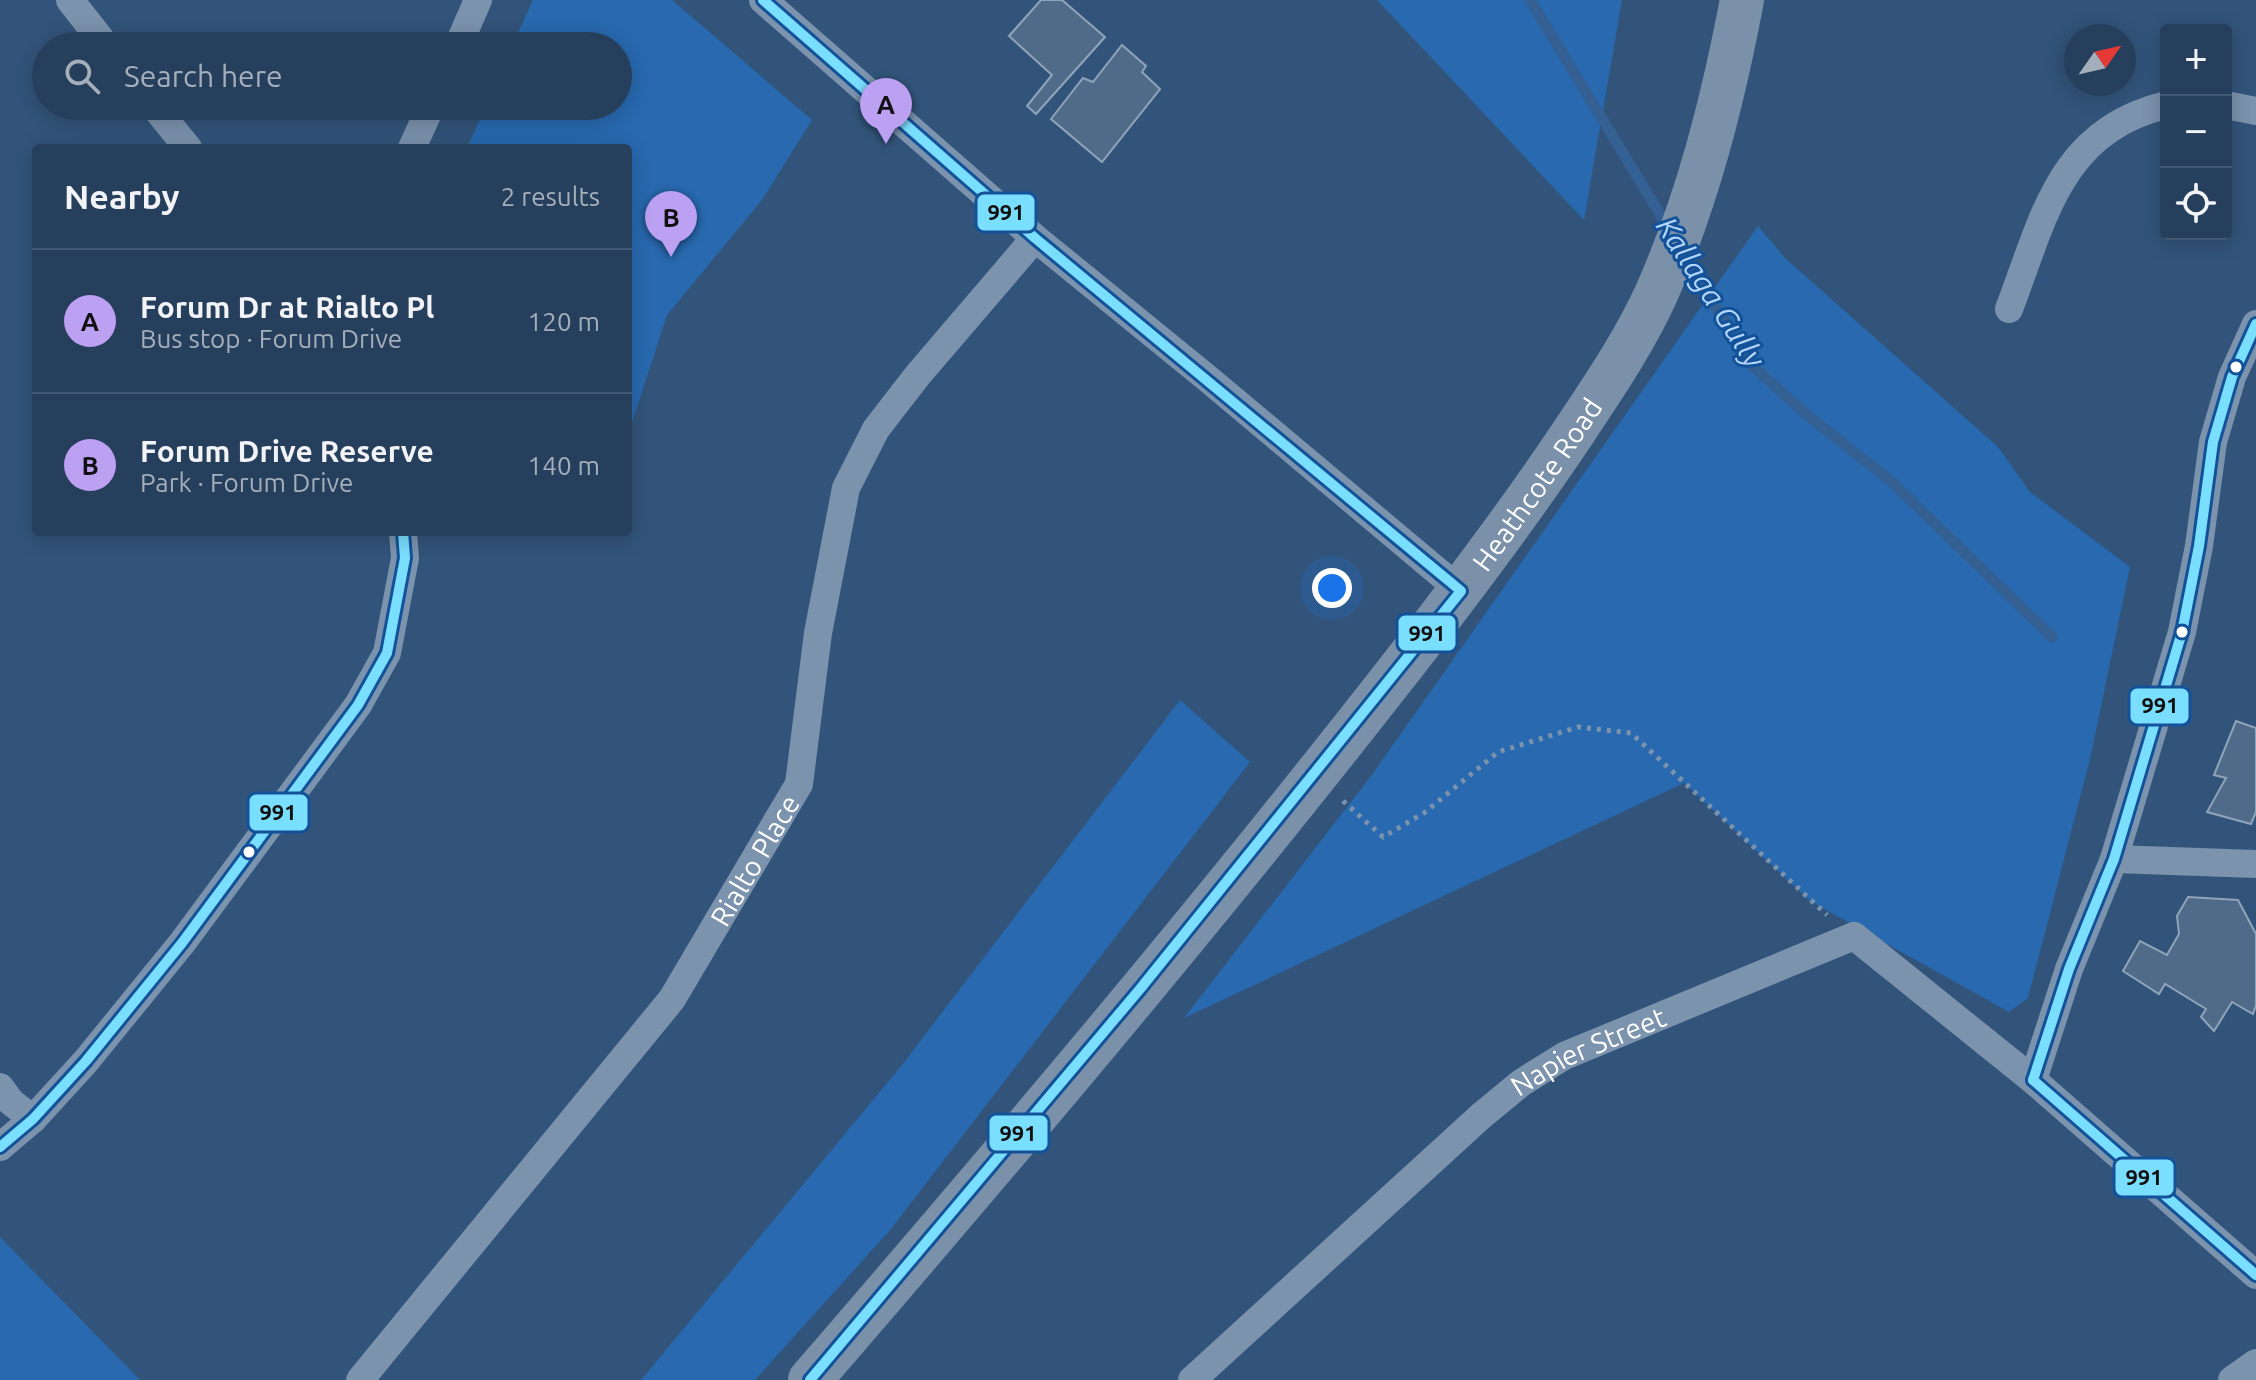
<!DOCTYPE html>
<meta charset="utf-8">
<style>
:root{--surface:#263f5c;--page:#2e4662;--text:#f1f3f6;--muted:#a4afbb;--line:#425872;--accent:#bca0f2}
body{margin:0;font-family:Ubuntu,sans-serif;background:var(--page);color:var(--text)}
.controls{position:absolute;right:24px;top:24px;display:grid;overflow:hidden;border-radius:8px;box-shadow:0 4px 20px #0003}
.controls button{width:72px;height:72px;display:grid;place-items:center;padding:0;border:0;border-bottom:2px solid var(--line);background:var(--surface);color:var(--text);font:40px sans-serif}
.compass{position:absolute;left:2064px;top:24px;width:72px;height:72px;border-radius:50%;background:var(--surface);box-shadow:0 4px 20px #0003;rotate:56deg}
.you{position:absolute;left:1332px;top:588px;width:28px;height:28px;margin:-20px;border:6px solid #fff;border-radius:50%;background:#1a73e8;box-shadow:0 0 0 12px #1a73e833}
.badge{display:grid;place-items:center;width:52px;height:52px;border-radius:50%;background:var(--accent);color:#111;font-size:26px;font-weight:700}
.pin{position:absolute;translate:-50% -66px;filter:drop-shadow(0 2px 4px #0008)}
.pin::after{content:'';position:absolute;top:42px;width:28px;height:24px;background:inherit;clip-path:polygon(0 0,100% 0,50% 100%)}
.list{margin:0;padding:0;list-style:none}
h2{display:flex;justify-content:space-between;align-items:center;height:104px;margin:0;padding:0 32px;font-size:34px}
h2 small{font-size:26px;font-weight:400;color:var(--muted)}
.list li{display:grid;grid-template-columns:52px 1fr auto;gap:24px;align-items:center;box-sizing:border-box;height:144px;padding:0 32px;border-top:2px solid var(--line)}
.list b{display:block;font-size:30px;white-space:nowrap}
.list p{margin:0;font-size:26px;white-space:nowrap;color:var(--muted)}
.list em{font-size:26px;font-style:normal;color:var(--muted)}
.icon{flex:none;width:44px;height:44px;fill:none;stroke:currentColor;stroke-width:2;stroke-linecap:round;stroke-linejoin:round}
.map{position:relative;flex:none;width:2256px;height:1380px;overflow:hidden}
.search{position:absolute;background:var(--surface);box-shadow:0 4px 20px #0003;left:32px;top:32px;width:600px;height:88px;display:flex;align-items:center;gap:20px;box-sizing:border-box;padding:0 28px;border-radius:44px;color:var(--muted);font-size:30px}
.panel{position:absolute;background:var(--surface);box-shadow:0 4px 20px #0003;left:32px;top:144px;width:600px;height:392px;border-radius:8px}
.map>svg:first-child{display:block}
.green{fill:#2869af}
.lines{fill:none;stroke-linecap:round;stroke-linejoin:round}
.stream{stroke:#346093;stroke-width:11}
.building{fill:#4f6b89;stroke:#90a4b9;stroke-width:2}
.path{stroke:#7b93ad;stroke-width:5;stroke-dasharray:4 6;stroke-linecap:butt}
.minor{stroke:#7b93ad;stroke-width:28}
.trunk{stroke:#7b91aa;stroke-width:44}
.bus-1-casing{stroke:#135299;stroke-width:16}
.bus-1{stroke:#7adefe;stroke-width:10}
.bus-dot{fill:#fff;stroke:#135299;stroke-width:3}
.labels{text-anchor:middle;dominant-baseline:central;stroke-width:6;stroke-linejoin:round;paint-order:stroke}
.street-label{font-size:28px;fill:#fff;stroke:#135299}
.water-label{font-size:30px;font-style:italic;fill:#b2d5fa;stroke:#135299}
.line-badge{stroke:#135299;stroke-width:3}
.pale-badge-label{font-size:22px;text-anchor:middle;font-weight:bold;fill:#111}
</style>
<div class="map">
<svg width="2256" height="1380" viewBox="0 0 2256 1380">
<rect width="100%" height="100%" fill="#32547a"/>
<g class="green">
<path d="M533 0H672L812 120 762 200 667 315 628 435V148H467L486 106H618V46H512Z"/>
<path d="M1377 0H1622L1584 220Z"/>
<path d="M1758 226 1785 258 1998 447 2030 492 2130 567 2090 759 2028 998 2009 1012 1810 901 1684 783 1184 1018 1374 772Z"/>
<path d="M1180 700 1250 762 891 1229 755 1380H641L902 1065Z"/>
<path d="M0 1237 140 1380H0Z"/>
</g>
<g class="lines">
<g class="stream">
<path d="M1530 0 1669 229"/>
<path d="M1684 254 1749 363 1806 414 1892 482 2052 637"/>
</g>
</g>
<g class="building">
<path d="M1041 0H1062L1105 37 1036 114 1027 106 1052 75 1009 36Z"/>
<path d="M1122 45 1146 66 1142 72 1160 89 1102 162 1051 119 1083 78 1093 82Z"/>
<path d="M2236 721 2256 728V812L2251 824 2207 812 2226 778 2214 775Z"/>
<path d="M2188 897 2238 900 2256 934V1005L2253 1014 2232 1002 2214 1031 2201 1017 2206 1009 2165 984 2159 994 2123 971 2140 941 2167 955 2179 934 2177 916Z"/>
</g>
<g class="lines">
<path class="path" d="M1343 801 1383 837 1424 813 1498 752 1578 727 1631 733 1827 915"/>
<g class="minor">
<path d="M70 0 106 46"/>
<path d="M763 0 1035 238 1207 378 1461 591"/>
<path d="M458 46 478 0"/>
<path d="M2226 105 2256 111"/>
<path d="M154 106 188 148"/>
<path d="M412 148 431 106"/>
<path d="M2009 309C2044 218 2059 131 2166 105"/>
<path d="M2114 859 2256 864"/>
<path d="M2033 1080 2069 969 2114 859 2182 632 2199 546 2213 442 2232 377 2256 324"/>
<path d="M0 1087 11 1102 33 1119"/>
<path d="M0 1147 33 1119 86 1061 182 943 358 705 387 653 405 558 403 532"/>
<path id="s1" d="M360 1380 672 999 799 784 818 633 846 488 876 429 917 376 1035 238"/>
<path id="s2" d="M1192 1380 1481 1116 1521 1083 1564 1056 1854 936 2033 1080 2256 1275"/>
<path d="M2232 1380 2256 1363"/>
</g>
<path class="trunk" id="s3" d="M810 1380C1006 1153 1199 925 1384 689 1450 605 1515 520 1575 430 1604 386 1635 341 1657 292 1698 199 1723 100 1742 0"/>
<defs>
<g id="bus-1">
<path d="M763 0 1035 238 1461 591 1140 989 810 1380"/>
<path d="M2033 1080 2069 969 2114 859 2182 632 2199 546 2213 442 2232 377 2256 324"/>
<path d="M2033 1080 2256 1275"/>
<path d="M0 1147 33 1119 86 1061 182 943 358 705 387 653 405 558 403 532"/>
</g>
</defs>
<use href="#bus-1" class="bus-1-casing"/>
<use href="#bus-1" class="bus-1"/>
</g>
<g class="bus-dot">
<circle cx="2236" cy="367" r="7"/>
<circle cx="2182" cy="632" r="7"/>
<circle cx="249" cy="852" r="7"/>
</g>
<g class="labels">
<g class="street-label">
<text stroke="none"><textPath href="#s3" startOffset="1154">Heathcote Road</textPath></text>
<text stroke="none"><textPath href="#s1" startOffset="654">Rialto Place</textPath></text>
<text stroke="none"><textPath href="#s2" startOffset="518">Napier Street</textPath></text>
</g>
<g class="water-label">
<text transform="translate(1711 292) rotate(57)">Kallaga Gully</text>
</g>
</g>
<g class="line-badge">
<rect x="976" y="193" width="60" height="39" rx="8" fill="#7adefe"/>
<rect x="1397" y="614" width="60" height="38" rx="8" fill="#7adefe"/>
<rect x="2129" y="687" width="61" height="38" rx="8" fill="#7adefe"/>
<rect x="248" y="793" width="61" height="39" rx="8" fill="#7adefe"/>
<rect x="988" y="1114" width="61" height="38" rx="8" fill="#7adefe"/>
<rect x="2114" y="1158" width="61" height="39" rx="8" fill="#7adefe"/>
</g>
<g class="pale-badge-label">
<text x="1006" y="220">991</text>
<text x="1427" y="641">991</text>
<text x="2160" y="713">991</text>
<text x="278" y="820">991</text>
<text x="1018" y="1141">991</text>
<text x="2144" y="1185">991</text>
</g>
</svg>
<div class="controls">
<button>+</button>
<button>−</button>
<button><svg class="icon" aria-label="locate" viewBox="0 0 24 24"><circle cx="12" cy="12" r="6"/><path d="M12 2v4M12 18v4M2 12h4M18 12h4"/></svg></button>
</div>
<svg class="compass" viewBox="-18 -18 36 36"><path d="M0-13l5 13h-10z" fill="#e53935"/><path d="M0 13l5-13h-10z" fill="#a4afbb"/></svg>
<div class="you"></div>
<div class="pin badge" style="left:886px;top:144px">A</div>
<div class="pin badge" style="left:671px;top:257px">B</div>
<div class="search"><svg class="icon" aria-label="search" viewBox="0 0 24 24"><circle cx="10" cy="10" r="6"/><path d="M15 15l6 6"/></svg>Search here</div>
<section class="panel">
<h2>Nearby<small>2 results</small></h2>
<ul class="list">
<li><span class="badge">A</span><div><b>Forum Dr at Rialto Pl</b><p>Bus stop · Forum Drive</p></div><em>120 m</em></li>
<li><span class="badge">B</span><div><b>Forum Drive Reserve</b><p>Park · Forum Drive</p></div><em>140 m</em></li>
</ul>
</section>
</div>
